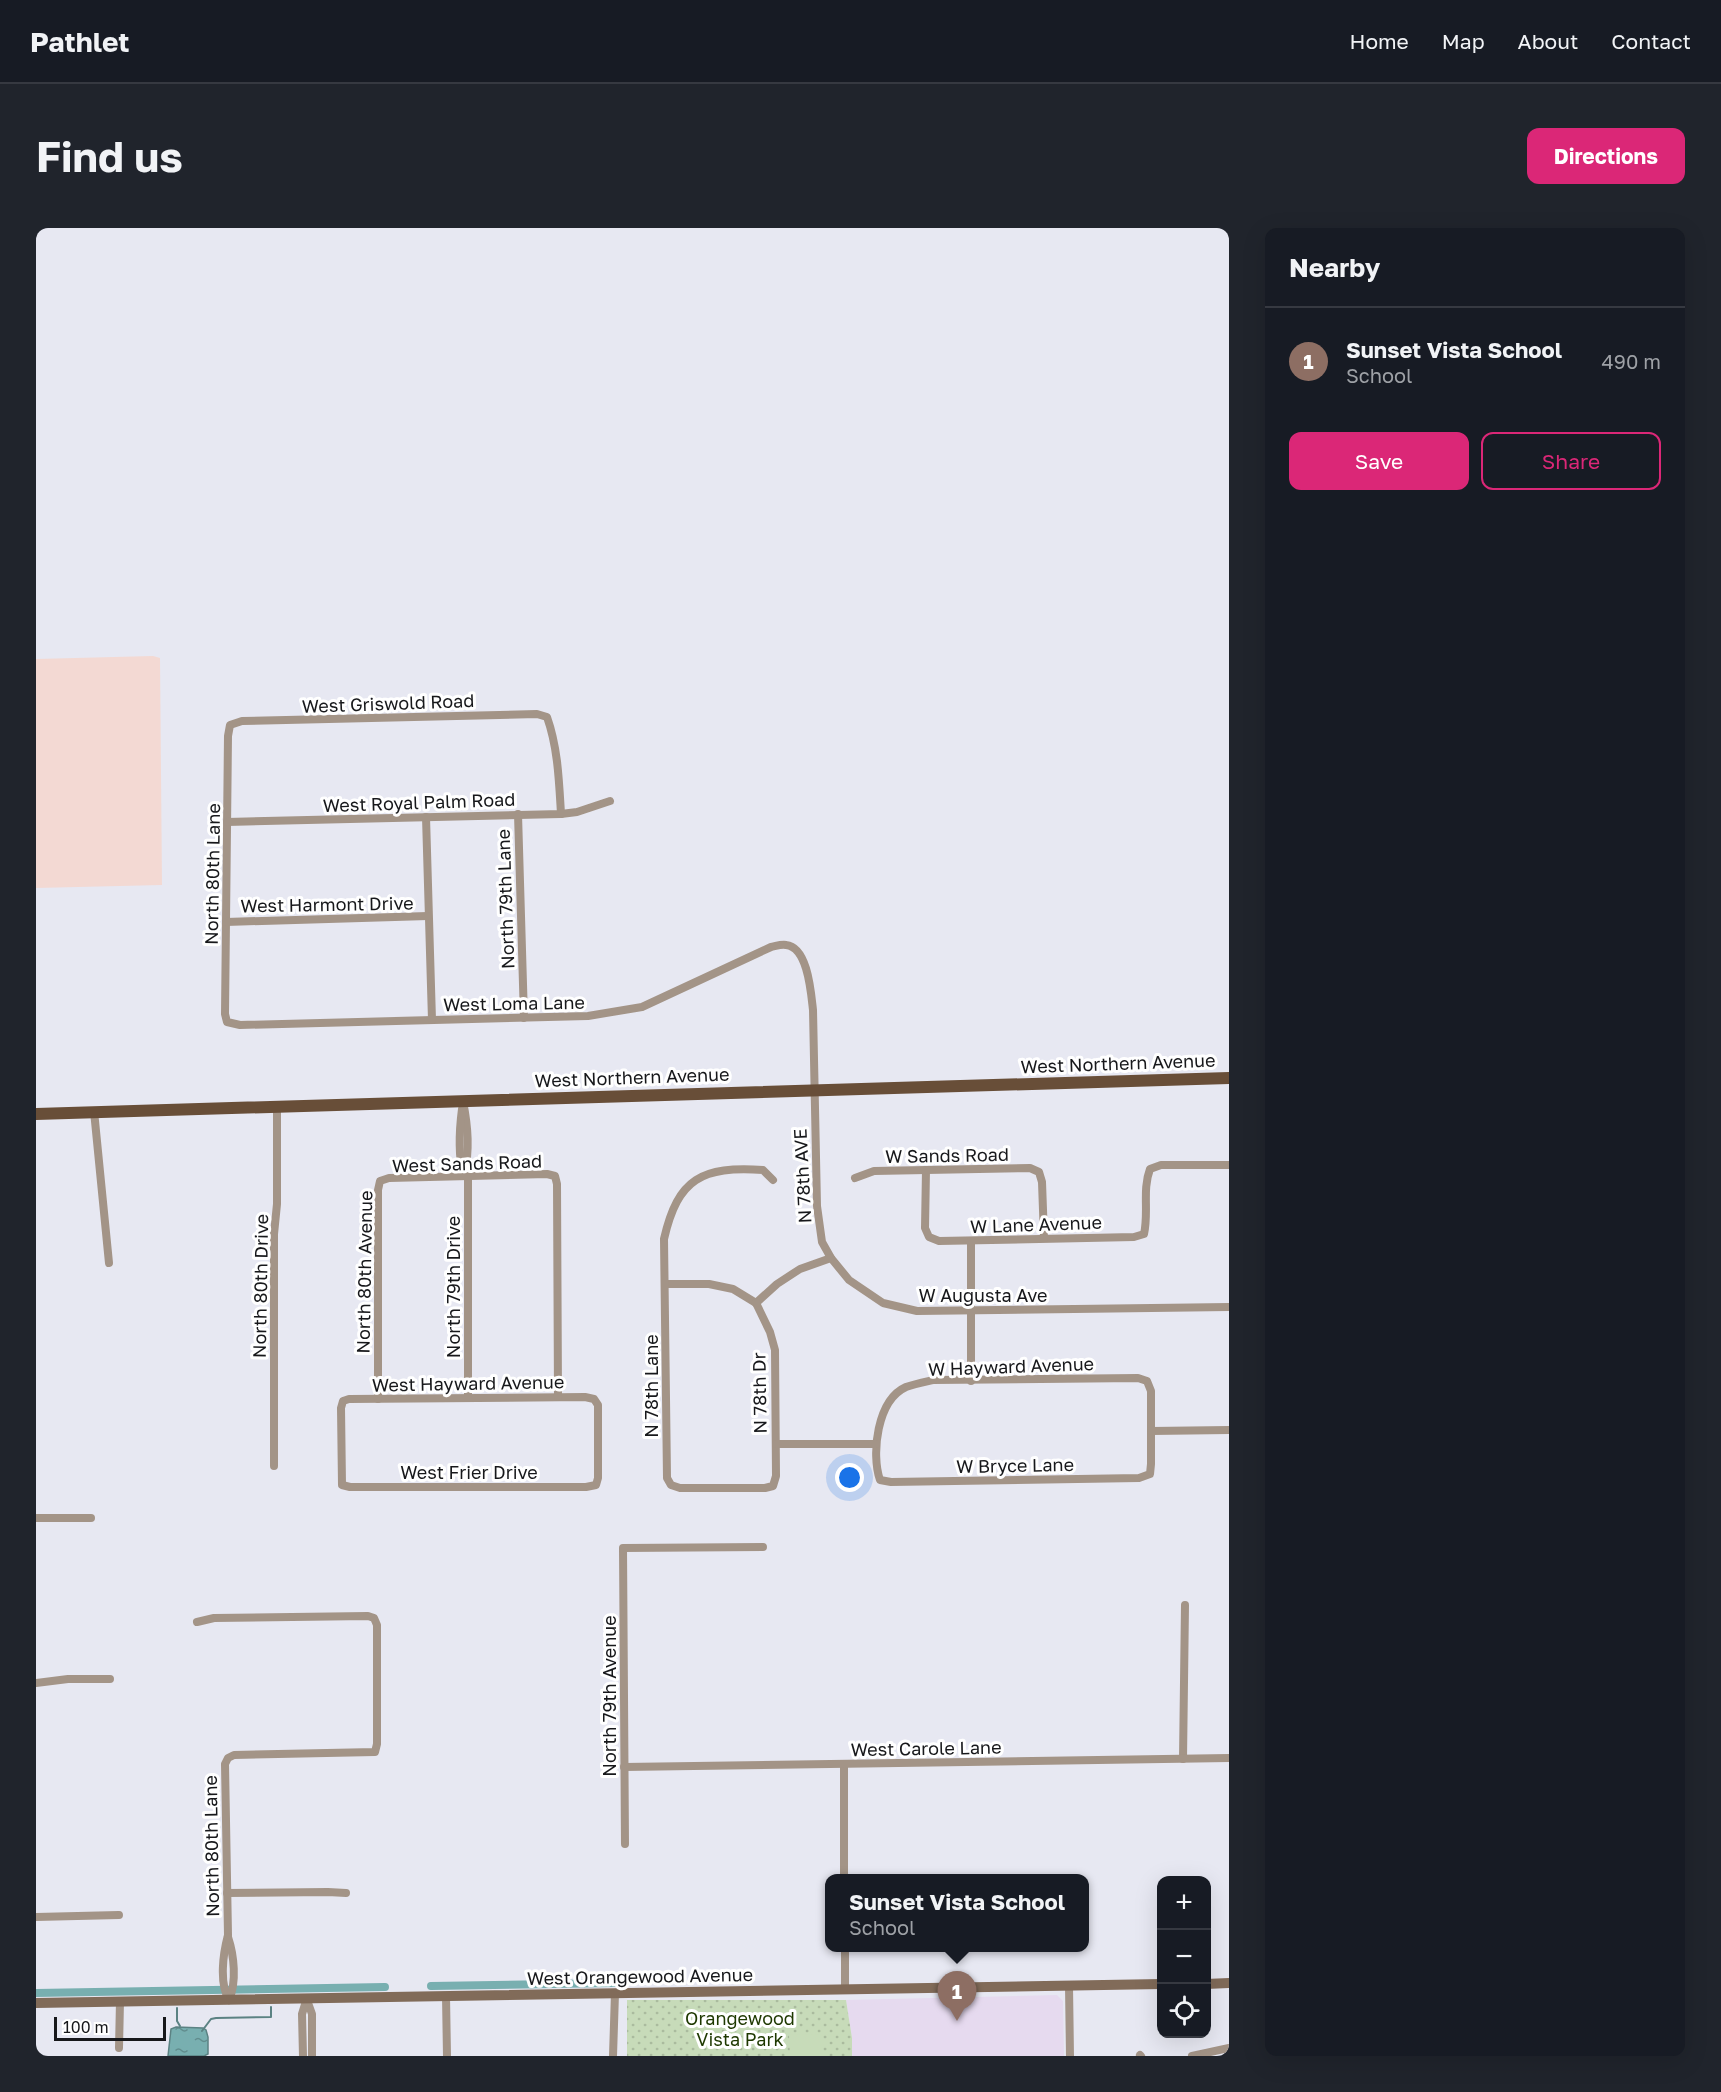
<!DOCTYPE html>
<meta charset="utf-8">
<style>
:root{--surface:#171b24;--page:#20242c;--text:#f1f3f6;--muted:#9ea1a6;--line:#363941;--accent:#db2777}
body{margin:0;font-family:"Golos Text",sans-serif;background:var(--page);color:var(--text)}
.controls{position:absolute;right:18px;bottom:18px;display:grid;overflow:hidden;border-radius:12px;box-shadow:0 6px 24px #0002}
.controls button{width:54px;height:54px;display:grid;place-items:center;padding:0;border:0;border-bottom:2px solid var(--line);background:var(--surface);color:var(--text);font:30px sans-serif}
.scale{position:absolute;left:18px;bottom:15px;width:112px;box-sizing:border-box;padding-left:6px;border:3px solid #17181b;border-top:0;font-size:16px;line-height:21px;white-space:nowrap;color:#17181b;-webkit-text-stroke:4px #fff;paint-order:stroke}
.you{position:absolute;left:814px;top:1250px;width:21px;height:21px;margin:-15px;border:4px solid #fff;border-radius:50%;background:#1a73e8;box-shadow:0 0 0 9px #1a73e833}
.badge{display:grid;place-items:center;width:39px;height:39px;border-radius:50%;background:var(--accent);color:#fff;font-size:20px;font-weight:700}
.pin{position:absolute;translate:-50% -50px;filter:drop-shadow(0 2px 3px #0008)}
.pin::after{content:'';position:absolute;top:32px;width:21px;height:18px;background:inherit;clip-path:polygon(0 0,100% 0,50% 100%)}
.popup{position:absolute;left:789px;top:1646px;width:264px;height:78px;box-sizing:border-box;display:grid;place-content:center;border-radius:12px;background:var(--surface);filter:drop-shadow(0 2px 4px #0005);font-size:20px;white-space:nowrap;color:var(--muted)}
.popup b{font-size:22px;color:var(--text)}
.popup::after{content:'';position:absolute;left:50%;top:100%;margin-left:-12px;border:12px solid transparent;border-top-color:var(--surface)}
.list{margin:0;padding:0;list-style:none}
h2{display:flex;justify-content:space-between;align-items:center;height:78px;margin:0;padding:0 24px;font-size:26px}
h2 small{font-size:20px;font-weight:400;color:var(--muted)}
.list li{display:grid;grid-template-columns:39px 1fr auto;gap:18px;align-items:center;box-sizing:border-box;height:108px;padding:0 24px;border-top:2px solid var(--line)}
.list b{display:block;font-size:22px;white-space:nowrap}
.list p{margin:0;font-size:20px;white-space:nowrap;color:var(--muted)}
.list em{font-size:20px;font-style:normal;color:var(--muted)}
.actions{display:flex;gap:12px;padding:18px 24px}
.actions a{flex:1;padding:14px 0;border:2px solid var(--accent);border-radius:12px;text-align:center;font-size:21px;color:var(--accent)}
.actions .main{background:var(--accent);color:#fff}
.icon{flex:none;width:33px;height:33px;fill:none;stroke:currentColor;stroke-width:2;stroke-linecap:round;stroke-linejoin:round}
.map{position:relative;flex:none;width:1193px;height:1828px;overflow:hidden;border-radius:12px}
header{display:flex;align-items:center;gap:36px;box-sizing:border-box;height:84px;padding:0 30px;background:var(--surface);border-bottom:2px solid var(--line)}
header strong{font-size:28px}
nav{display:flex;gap:33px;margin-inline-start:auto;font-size:21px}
.intro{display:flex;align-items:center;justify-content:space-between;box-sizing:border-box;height:144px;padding:0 36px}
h1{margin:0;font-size:42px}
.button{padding:15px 27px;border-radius:12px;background:var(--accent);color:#fff;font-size:21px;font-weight:700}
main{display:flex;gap:36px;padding:0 36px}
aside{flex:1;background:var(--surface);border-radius:12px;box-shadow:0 6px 24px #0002}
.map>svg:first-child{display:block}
.industrial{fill:#f3d9d3}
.education{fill:#e6daef}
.green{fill:url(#green-dots)}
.pitch{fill:#c7dbb9}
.water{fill:url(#water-ripples);stroke:#5b8283;stroke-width:1.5}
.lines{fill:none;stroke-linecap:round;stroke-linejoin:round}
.stream{stroke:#5b8283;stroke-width:2}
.canal{stroke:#78afb0;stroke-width:8}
.street{stroke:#a39487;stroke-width:8}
.secondary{stroke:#816b59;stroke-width:10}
.primary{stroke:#684e38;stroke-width:12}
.labels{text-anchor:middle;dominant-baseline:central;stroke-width:6;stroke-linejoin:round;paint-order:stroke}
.street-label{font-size:18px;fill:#17181b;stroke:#fff}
.park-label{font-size:18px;fill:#1e3800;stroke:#fff}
</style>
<header>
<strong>Pathlet</strong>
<nav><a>Home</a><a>Map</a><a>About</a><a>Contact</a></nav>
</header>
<div class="intro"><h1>Find us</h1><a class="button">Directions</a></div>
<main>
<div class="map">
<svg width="1193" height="1828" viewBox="0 0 1193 1828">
<defs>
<pattern id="green-dots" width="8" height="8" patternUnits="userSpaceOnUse" patternTransform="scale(1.5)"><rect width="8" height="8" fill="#c7dbb9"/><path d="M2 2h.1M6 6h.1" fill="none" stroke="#aabb9e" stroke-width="1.8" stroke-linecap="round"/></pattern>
<pattern id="water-ripples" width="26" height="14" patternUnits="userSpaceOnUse" patternTransform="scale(1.5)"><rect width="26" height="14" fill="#78afb0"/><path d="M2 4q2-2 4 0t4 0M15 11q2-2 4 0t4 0" fill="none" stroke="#618d8e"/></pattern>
</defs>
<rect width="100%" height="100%" fill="#e7e8f2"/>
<path class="industrial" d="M117 428 124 430 126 657 0 660V431Z"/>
<path class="education" d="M1021 1767 1027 1773 1028 1828H816V1810L810 1772Z"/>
<path class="green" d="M591 1772H810L816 1810V1828H591Z"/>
<path class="pitch" d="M785 1806V1828H754L753 1807Z"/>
<path class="water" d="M140 1799 167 1800 170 1802 172 1809V1826L168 1828H132L135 1801Z"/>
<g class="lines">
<g class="stream">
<path d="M141 1780V1793L144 1798"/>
<path d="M166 1803 175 1791 180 1790 235 1789V1779"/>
</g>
<g class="canal">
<path d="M395 1758 578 1755"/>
<path d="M0 1765 349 1759"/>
</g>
<g class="street">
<path d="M482 586 488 790"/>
<path d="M525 586C523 553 522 520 511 489L501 486 206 493 194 497 192 508 189 786 191 794 204 797 552 788 606 779 735 719C740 718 746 716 750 717 772 719 775 765 777 782L781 978 786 1014 795 1030 813 1052 847 1075 881 1083 1193 1079"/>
<path d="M390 589 396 792"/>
<path d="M191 594 525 586 541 584 574 573"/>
<path d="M190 694 392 688"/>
<path d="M427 873C432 899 434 922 428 948"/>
<path d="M426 881C423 904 422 925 427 947"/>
<path d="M58 883 73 1035"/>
<path d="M890 942 889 1000 893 1009 903 1013 1098 1009 1108 1006C1113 984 1106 962 1114 941L1125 937H1193"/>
<path d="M432 948V1170"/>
<path d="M819 950 838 943 994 940 1003 944 1006 954 1008 1010"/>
<path d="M935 1013V1153"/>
<path d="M630 1056H673L697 1061 720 1075"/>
<path d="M720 1075 734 1104 739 1122 740 1248 737 1258 729 1260H644L635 1257 631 1250 628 1011C642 950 666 938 727 942L737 952"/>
<path d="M720 1075 741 1056 764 1041 795 1030"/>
<path d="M1102 1150 1111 1153 1115 1163V1236L1114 1246 1103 1250 855 1254 844 1252C835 1226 841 1172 870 1159 878 1156 888 1154 897 1152Z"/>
<path d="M549 1169 558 1171 562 1177V1250L560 1257 550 1259H314L306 1257 305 1180 307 1173 313 1171Z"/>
<path d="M342 1171V962L344 953 353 950 511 946 519 948 521 956 522 1169"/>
<path d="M1115 1203 1193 1202"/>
<path d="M740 1216H840"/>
<path d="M238 1238V1006L241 976V878"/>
<path d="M0 1290H55"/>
<path d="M161 1394 178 1390 332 1388 338 1390 341 1397V1516L339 1524 198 1527 192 1530 189 1536 192 1707C187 1726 183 1755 193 1772"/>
<path d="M0 1455 32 1451H74"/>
<path d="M1147 1531 1149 1377"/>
<path d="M808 1536V1650"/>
<path d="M588 1539 1193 1530"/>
<path d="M589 1616 587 1320 727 1319"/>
<path d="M191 1665 292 1664 310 1665"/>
<path d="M0 1689 83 1687"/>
<path d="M192 1709C198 1727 201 1754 193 1772"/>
<path d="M809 1720V1762"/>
<path d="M1033 1758 1034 1828"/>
<path d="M410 1768 411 1828"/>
<path d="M271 1772 276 1786V1828"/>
<path d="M83 1820 84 1773"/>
<path d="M1104 1827 1105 1828"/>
<path d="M267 1828 266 1786 271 1770"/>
<path d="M577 1828 579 1765"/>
<path d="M1156 1828 1193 1820"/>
</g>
<g class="secondary">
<path d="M1170 1756 1193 1755"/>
<path d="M0 1775 1126 1756"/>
</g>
<path class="primary" d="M0 886 1193 850"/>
</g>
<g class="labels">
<g class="street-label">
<text transform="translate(352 475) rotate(-2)">West Griswold Road</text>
<text transform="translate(383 574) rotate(-2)">West Royal Palm Road</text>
<text transform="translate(176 646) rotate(-89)">North 80th Lane</text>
<text transform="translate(469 671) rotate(-92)">North 79th Lane</text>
<text transform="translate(291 676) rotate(-1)">West Harmont Drive</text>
<text transform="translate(478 775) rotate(-1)">West Loma Lane</text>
<text transform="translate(1082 835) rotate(-2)">West Northern Avenue</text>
<text transform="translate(596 849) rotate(-2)">West Northern Avenue</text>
<text transform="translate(911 927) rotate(-1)">W Sands Road</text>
<text transform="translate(431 935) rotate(-2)">West Sands Road</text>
<text transform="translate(766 948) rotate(-93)">N 78th AVE</text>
<text transform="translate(1000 996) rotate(-2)">W Lane Avenue</text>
<text transform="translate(328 1044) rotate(-89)">North 80th Avenue</text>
<text transform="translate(224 1058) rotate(-89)">North 80th Drive</text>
<text transform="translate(417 1059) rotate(-90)">North 79th Drive</text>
<text x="947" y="1067">W Augusta Ave</text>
<text transform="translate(975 1138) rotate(-2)">W Hayward Avenue</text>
<text transform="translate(432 1155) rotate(-1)">West Hayward Avenue</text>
<text transform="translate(615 1158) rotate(-90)">N 78th Lane</text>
<text transform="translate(723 1165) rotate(-91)">N 78th Dr</text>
<text transform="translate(979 1237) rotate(-1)">W Bryce Lane</text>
<text x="433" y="1244">West Frier Drive</text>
<text transform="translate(573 1468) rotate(-90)">North 79th Avenue</text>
<text transform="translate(890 1520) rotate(-1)">West Carole Lane</text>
<text transform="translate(175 1618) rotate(-91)">North 80th Lane</text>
<text transform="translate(604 1748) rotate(-1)">West Orangewood Avenue</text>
</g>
<g class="park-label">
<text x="704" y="1790">Orangewood<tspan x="704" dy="21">Vista Park</tspan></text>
</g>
</g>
</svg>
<div class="controls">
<button>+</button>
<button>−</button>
<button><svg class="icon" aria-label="locate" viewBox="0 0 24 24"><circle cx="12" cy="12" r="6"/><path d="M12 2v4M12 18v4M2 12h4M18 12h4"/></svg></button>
</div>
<div class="scale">100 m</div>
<div class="you"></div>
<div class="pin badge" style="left:921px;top:1793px;background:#8d6e63">1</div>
<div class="popup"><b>Sunset Vista School</b>School</div>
</div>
<aside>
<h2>Nearby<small></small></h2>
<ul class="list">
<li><span class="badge" style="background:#8d6e63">1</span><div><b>Sunset Vista School</b><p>School</p></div><em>490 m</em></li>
</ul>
<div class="actions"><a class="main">Save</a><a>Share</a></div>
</aside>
</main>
